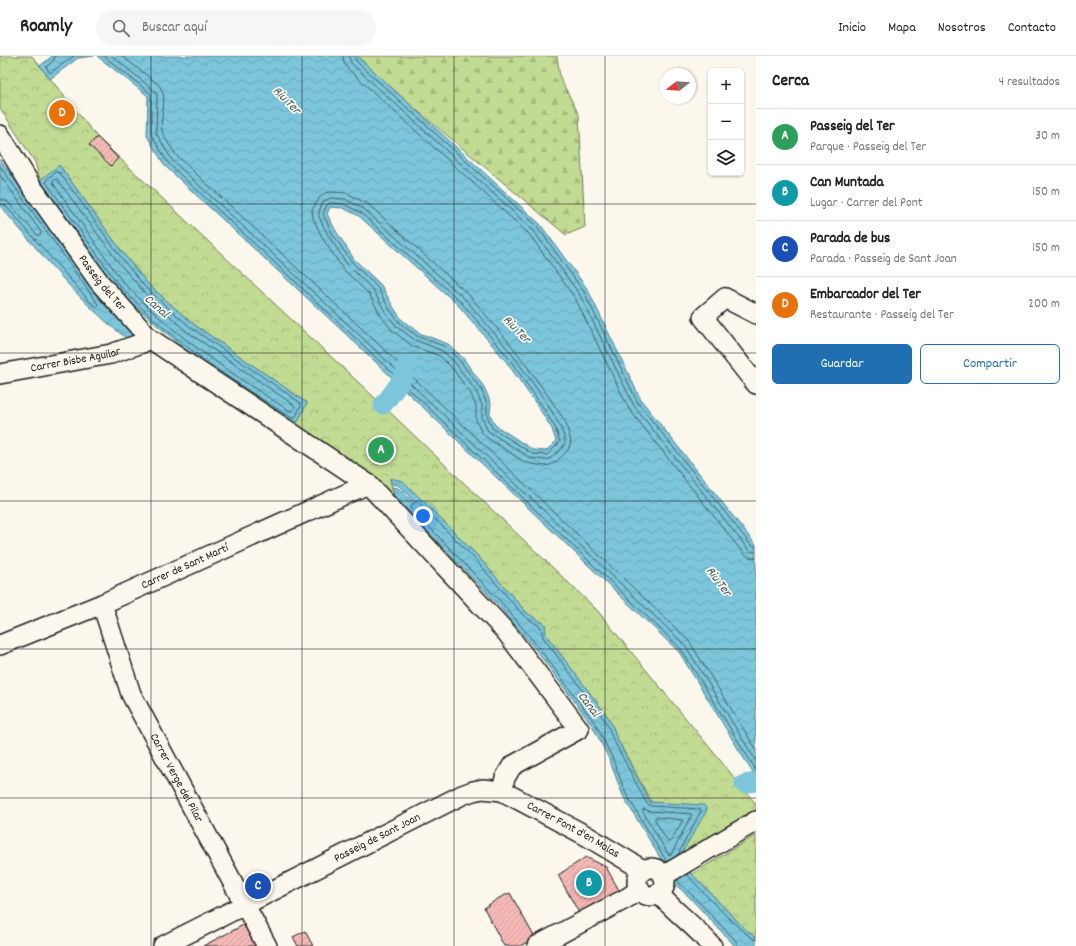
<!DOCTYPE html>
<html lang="es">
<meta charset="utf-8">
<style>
:root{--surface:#fff;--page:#f6f6f6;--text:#222;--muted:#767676;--line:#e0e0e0;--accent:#1f6fb2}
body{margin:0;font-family:Dekko,sans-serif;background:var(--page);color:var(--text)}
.controls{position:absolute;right:12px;top:12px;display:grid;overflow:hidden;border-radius:6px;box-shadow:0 1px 3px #0004}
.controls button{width:36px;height:36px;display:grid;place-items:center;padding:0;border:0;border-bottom:1px solid var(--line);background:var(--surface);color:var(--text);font:20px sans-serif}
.compass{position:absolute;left:660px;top:12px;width:36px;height:36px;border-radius:50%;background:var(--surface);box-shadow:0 1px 3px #0004;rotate:253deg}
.you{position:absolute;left:423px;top:460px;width:14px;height:14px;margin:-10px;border:3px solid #fff;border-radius:50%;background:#1a73e8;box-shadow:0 0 0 6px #1a73e833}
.badge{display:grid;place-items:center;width:26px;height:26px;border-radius:50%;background:var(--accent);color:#fff;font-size:13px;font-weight:700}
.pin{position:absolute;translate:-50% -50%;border:2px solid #fff;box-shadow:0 1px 4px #0006}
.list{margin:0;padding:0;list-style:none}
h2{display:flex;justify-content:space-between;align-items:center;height:52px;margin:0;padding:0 16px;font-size:17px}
h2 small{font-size:13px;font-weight:400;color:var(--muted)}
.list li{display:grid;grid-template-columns:26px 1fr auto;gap:12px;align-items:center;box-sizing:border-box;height:56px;padding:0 16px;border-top:1px solid var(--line)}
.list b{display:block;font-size:15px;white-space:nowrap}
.list p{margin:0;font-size:13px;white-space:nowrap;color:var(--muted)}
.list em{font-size:13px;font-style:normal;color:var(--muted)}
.actions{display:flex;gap:8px;padding:12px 16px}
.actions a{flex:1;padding:9px 0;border:1px solid var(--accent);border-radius:6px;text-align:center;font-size:14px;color:var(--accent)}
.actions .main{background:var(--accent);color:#fff}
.icon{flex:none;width:22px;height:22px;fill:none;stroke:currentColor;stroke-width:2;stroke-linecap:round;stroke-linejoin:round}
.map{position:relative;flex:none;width:756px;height:890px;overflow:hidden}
header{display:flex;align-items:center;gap:24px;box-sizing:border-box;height:56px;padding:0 20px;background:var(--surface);border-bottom:1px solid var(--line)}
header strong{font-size:19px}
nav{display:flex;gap:22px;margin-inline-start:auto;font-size:14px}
.search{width:280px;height:36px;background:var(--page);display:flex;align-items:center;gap:10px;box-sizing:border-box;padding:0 14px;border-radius:22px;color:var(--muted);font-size:15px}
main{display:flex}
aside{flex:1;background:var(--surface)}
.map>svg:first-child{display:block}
.forest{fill:url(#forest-firs);stroke:#6e7c57}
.park{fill:url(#park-crowns);stroke:#6e7c57}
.water{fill:url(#water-waves);stroke:#55818f;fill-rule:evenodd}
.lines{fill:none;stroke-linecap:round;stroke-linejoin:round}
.shore{stroke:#426068;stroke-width:1}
.canal{stroke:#7bc5db;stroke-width:19}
.building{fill:url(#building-hatch);stroke:#1c1c1c}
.minor-casing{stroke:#1c1c1c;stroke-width:22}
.minor{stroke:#fbf7ec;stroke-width:19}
.grid{fill:none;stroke:#1c1c1c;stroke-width:1;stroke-opacity:0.55}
.labels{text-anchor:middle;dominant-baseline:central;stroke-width:3.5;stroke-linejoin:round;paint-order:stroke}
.street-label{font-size:12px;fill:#1c1c1c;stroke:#fbf7ec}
.water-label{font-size:13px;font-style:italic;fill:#3d575f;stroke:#fbf7ec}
</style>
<header>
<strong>Roamly</strong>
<div class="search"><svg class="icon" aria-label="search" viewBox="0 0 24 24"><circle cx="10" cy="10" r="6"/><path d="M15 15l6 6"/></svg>Buscar aquí</div>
<nav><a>Inicio</a><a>Mapa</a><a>Nosotros</a><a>Contacto</a></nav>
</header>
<main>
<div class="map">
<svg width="756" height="890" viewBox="0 0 756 890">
<defs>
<pattern id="forest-firs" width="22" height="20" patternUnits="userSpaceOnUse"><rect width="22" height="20" fill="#c1db92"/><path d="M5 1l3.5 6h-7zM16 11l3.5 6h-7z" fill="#a5bb7d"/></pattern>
<pattern id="park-crowns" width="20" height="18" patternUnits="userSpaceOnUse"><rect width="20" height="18" fill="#c1db92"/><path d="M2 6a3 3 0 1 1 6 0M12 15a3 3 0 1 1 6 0" fill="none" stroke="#a5bb7d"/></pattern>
<pattern id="water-waves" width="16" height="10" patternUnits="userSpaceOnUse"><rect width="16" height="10" fill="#7bc5db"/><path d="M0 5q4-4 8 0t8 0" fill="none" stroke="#6aa9bb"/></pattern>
<pattern id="building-hatch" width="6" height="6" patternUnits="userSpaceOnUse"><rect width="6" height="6" fill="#f5b9b6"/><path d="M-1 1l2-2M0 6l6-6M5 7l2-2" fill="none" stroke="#d19e9c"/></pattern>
</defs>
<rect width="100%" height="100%" fill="#fbf7ec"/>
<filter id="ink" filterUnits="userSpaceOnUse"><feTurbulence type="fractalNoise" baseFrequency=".025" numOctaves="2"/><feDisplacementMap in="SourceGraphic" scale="8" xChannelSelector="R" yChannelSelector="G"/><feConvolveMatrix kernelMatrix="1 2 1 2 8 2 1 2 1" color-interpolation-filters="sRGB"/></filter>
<g filter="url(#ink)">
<path class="forest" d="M357 0H557L560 22 579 59 585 171 566 179 413 51Z"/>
<g class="park">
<path d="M0 0H32L97 81 375 342 596 553 756 748V754L680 799 614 677 615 676 608 661 546 579 545 568 527 557 476 498 403 425 390 423 394 440 371 418 296 369 307 347 192 267 149 229 126 201 60 110 40 124 35 106 0 52Z"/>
<path d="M756 779V882L741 869 692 818Z"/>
</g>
<g class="water">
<path d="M52 0H94L78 2 50 23 40 10Z"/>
<path d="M97 0H357L540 168 588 234 641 344 756 489V722L679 596 364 295 165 110 147 80 148 40ZM330 151 343 152 359 160 458 249 505 304 539 352 552 373 556 385 546 395 533 394 495 369 490 358 491 347 484 331 463 302 448 288 419 277 402 264 394 252 381 229 354 203 336 175 327 158Z"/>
<path d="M0 103 97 240 108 253 135 278 130 285C80 248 41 197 0 150Z"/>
<path d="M59 109 126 201 149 229 192 267 307 347 296 369 234 329 189 297 127 243 115 231 40 124Z"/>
<path d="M390 422 403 425 476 498 527 557 545 568 546 579 608 661 615 676 614 677 650 746 704 749 707 754 680 800 692 818 741 869 756 882V890H735L689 841 677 830 623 740 609 703 592 669 536 594 498 549 394 440 392 431 398 432 411 444H413L398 429 391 428Z"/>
</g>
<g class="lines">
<g class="shore">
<path d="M55 0 54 4 46 11 50 17 74 0"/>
<path d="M104 0 151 38V78L168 107 366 292 681 593 756 714"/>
<path d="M112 0 156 36 157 40 156 77 172 104 370 289 685 589 756 705"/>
<path d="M122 0 158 28C170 41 159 60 162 75 164 82 173 94 177 100L374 284 689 585 756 693"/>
<path d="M343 0 344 7 348 13 529 178 575 242 629 353 743 497 749 501 756 502"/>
<path d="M349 0 350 5 352 8 533 174 580 239 634 350 747 492 752 496H756"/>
<path d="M354 0 356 5 537 170 584 236 638 347 751 489 756 491"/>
<path d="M0 110 98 248V251H96L90 246 5 149 0 148"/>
<path d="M57 116 60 117 123 204 146 232 190 271 301 347V349L295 362H292C230 324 168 282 118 228L46 126 47 123Z"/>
<path d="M0 119 41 176 40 179H37L8 146 0 143"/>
<path d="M57 123 119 207 143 235 186 275 294 349 295 351 293 355H290C231 318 170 277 122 225L53 127V125Z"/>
<path d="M331 136 347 137 368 148 469 239 516 295 551 344 566 367 571 386 568 394 556 406 550 409 544 410 526 407 486 381 482 377 476 364V350L471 338 452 312 440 300 412 290 392 274 381 260 369 238 343 213 323 183 313 162 312 154 320 141 325 137Z"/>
<path d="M331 142 345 143 364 153 465 243 512 298 547 347 560 370 565 383V387L562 392 551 402 546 404 530 402 488 375 482 362V349L476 335 456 308 443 295 415 284 397 271 386 257 373 234 347 208 328 179 319 161V155L323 146Z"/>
<path d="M331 147 344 148 361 157 461 246 508 301 542 350 555 371 560 386 547 399 533 398 492 372 487 359V348L481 333 460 305 446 291 417 280 400 267 390 254 377 231 351 205 332 177 323 158 327 149Z"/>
<path d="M644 753 650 755 692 758 671 799 668 798 643 756Z"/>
<path d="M657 761 683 764 670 786H668L655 764V762Z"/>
<path d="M667 806 626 738 612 701 595 667 539 592 501 546 411 452V449L416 446H418L473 501 524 560 541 571 543 581 604 663 610 675 611 679 647 748 651 750 701 753V755L677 800"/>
<path d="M687 818C694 828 747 883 756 884"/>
<path d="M677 824 680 828 692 839 737 886 738 890"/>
</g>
<g class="canal">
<path d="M383 349C391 338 408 320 407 306"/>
<path d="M744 728 756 726"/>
</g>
</g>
<g class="building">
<path d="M64 45 75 58 61 70 50 57Z"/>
<path d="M97 81 118 102 111 110 89 89Z"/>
<path d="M586 801 606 811 620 836 579 857 558 819Z"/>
<path d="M510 837 535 882 520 890H504L484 852 499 842Z"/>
<path d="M251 865 265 890H203Z"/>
<path d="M305 875 313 890H298L293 881Z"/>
</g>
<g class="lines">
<defs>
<g id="minor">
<path id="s1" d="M0 79 32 131 100 227 149 282 368 428 507 577 579 673 512 710 505 722 502 735"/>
<path d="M756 258 725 242 703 261 756 328"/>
<path id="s2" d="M0 318 111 298 142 287 149 282"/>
<path id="s3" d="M102 548 131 638 267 890"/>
<path id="s4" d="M0 589 102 548 368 428"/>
<circle cx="651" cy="826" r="14"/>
<path d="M663 820 756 765"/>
<path d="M658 837C675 856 696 871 712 890"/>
<path id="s5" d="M163 890 462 739 473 735 483 733 502 735 585 779 643 814"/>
<path d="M537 890 627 842 640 833"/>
</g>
</defs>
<use href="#minor" class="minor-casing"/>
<use href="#minor" class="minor"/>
</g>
</g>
<path class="grid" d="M151 0V890M302 0V890M454 0V890M605 0V890M0 148H756M0 297H756M0 445H756M0 593H756M0 742H756"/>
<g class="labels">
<g class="street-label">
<text stroke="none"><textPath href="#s1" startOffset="180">Passeig del Ter</textPath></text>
<text stroke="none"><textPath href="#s2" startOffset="77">Carrer Bisbe Aguilar</textPath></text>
<text stroke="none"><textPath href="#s4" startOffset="201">Carrer de Sant Martí</textPath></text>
<text stroke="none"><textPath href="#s3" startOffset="190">Carrer Verge del Pilar</textPath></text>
<text stroke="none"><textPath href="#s5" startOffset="457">Carrer Font d'en Molas</textPath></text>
<text stroke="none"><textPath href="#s5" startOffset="240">Passeig de Sant Joan</textPath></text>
</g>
<g class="water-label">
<text transform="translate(286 45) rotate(45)">Riu Ter</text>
<text transform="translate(156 251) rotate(42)">Canal</text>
<text transform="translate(516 274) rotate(45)">Riu Ter</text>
<text transform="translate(718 526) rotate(53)">Riu Ter</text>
<text transform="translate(588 649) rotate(53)">Canal</text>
</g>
</g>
</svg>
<div class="controls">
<button>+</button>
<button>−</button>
<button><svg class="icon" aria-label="layers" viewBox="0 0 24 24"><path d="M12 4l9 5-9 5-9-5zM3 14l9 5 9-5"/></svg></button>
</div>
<svg class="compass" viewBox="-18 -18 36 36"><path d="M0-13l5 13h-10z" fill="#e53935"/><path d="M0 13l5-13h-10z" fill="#767676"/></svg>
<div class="you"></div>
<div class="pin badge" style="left:381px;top:394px;background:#2e9e5b">A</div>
<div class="pin badge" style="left:589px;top:827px;background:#0f9aa8">B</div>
<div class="pin badge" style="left:258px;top:830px;background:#1a4fb4">C</div>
<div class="pin badge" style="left:62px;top:57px;background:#e8710a">D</div>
</div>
<aside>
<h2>Cerca<small>4 resultados</small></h2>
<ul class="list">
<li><span class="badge" style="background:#2e9e5b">A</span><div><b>Passeig del Ter</b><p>Parque · Passeig del Ter</p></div><em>30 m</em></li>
<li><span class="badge" style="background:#0f9aa8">B</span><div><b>Can Muntada</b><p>Lugar · Carrer del Pont</p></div><em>150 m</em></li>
<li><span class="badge" style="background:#1a4fb4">C</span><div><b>Parada de bus</b><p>Parada · Passeig de Sant Joan</p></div><em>150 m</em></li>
<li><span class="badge" style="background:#e8710a">D</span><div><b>Embarcador del Ter</b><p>Restaurante · Passeig del Ter</p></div><em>200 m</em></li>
</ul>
<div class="actions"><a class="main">Guardar</a><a>Compartir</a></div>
</aside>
</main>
